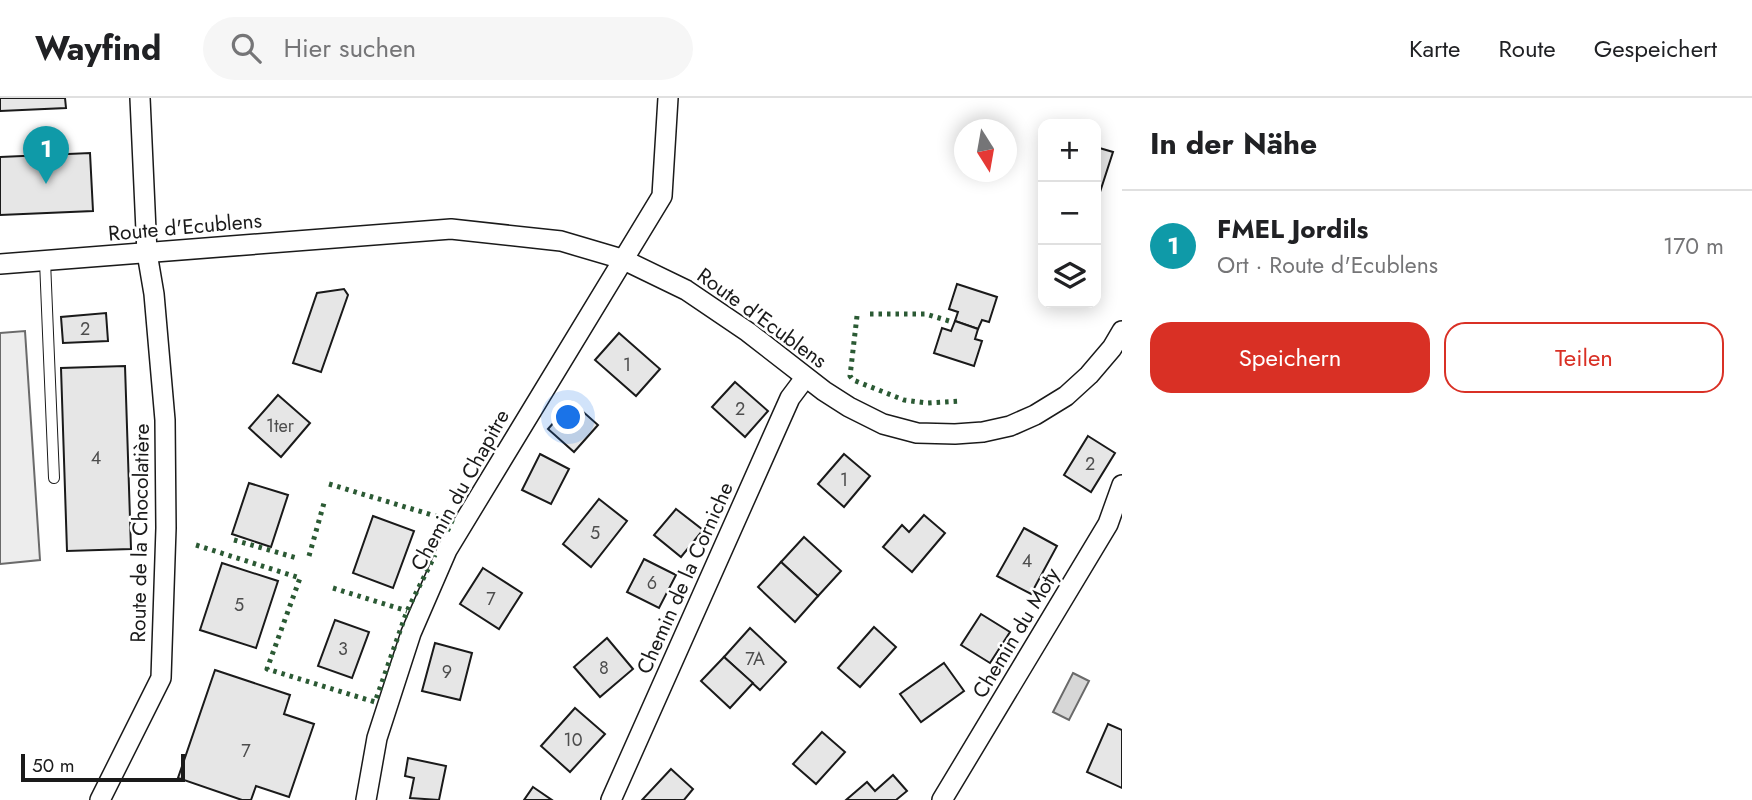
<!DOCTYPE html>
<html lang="de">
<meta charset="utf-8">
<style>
:root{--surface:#fff;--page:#f6f6f6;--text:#202124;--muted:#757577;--line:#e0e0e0;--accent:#d93025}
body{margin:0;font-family:Jost,sans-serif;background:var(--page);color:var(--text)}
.controls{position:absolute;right:21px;top:21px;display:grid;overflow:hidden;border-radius:14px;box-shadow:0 4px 18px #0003}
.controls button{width:63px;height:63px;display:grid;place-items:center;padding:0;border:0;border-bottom:2px solid var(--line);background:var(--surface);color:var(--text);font:35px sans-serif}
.compass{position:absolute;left:954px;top:21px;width:63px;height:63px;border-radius:50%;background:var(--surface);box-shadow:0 4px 18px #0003;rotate:169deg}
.scale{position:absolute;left:21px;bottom:18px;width:164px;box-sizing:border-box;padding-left:7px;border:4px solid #1a1a1a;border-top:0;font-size:19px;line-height:24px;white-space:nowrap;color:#1a1a1a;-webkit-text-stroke:5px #fff;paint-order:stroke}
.you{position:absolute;left:569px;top:320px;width:24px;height:24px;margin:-18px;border:5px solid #fff;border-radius:50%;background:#1a73e8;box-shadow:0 0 0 10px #1a73e833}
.badge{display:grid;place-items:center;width:46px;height:46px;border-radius:50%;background:var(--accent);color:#fff;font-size:23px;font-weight:700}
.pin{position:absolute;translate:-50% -58px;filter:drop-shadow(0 2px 4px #0008)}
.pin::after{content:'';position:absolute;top:37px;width:24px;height:21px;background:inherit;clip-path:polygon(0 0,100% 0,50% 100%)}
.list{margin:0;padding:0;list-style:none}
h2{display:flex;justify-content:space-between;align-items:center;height:91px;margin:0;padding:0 28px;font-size:30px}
h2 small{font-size:23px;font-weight:400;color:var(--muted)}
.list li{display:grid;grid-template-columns:46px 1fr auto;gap:21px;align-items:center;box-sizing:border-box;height:112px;padding:0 28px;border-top:2px solid var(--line)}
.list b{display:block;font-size:26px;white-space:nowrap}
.list p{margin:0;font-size:23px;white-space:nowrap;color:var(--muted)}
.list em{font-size:23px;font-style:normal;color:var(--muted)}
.actions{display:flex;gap:14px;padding:21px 28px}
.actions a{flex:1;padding:16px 0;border:2px solid var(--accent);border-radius:21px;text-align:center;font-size:24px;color:var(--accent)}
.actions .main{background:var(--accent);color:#fff}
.icon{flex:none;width:38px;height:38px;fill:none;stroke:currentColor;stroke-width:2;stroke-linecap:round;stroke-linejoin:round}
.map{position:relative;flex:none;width:1122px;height:702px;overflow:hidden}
header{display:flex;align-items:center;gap:42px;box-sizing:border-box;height:98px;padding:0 35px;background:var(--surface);border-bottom:2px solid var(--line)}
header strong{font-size:33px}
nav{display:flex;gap:38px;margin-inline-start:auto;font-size:24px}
.search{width:490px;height:63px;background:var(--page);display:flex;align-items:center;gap:18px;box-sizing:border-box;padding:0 24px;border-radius:38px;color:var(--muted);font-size:26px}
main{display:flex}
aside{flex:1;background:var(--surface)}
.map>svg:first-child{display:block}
.built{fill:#ededed;stroke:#6a6a6a;stroke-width:2}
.water{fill:#d7d7d7;stroke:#6a6a6a;stroke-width:2}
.building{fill:#e6e6e6;stroke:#1a1a1a;stroke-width:2}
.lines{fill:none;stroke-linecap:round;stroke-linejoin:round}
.service-casing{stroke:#1a1a1a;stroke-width:12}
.minor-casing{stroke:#1a1a1a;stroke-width:22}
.service{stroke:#fff;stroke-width:10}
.minor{stroke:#fff;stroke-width:19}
.hedge{stroke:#2b5a34;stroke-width:5;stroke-dasharray:3.5 5;stroke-linecap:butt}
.labels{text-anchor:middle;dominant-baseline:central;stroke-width:5;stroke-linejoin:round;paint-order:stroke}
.number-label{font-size:18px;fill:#4d4d4d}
.street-label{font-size:21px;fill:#1a1a1a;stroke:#fff}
</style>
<header>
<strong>Wayfind</strong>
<div class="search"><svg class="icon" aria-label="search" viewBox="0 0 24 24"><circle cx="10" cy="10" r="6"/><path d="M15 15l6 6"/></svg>Hier suchen</div>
<nav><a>Karte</a><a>Route</a><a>Gespeichert</a></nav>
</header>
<main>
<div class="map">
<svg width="1122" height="702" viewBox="0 0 1122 702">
<rect width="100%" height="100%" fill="#fff"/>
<path class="built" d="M25 233 40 462 0 466V235Z"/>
<path class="water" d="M1073 575 1089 583 1069 622 1053 614Z"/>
<g class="building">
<path d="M0 0H65L66 10 0 13Z"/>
<path d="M1096 49 1113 54 1100 94 1096 93Z"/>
<path d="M90 55 93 113 0 117V59Z"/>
<path d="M957 186 997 199 989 224 982 222 978 231 955 223 958 214 949 211Z"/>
<path d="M344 191 348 197 321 274 293 265 317 195Z"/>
<path d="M106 215 108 243 63 245 61 219Z"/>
<path d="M955 223 978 231 975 241 982 243 974 268 934 255 942 230 951 233Z"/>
<path d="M619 235 660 271 636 298 595 262Z"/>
<path d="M125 268 131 451 67 453 61 270Z"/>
<path d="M735 284 768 313 745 339 712 309Z"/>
<path d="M278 297 310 325 281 359 249 330Z"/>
<path d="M572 304 598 327 574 354 548 331Z"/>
<path d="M1088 338 1115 355 1091 394 1064 377Z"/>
<path d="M540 356 569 371 551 406 522 392Z"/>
<path d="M844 356 870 378 844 409 818 386Z"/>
<path d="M249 385 288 397 271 449 232 436Z"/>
<path d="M599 401 627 423 591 469 563 446Z"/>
<path d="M676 411 703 432 681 459 654 437Z"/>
<path d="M924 417 945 435 912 474 883 449 902 427 909 434Z"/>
<path d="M373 418 414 433 393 490 353 475Z"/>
<path d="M1024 430 1057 448 1031 496 997 478Z"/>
<path d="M804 439 841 473 818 498 781 464Z"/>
<path d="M644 461 676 477 659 510 627 494Z"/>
<path d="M781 464 818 498 795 524 758 489Z"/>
<path d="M222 465 278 483 256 550 200 532Z"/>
<path d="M483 470 522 495 499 531 460 506Z"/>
<path d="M981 516 1010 534 990 565 961 547Z"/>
<path d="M335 522 369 534 352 580 318 568Z"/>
<path d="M874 529 896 549 860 589 838 570Z"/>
<path d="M750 530 786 564 760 592 724 559Z"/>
<path d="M607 540 633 571 600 599 574 569Z"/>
<path d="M435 545 472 555 460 602 422 593Z"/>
<path d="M724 559 753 585 730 610 701 583Z"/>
<path d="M944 565 964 593 921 624 900 596Z"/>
<path d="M215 572 290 597 284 616 314 626 289 699 256 688 251 702H242L178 680Z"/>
<path d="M575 610 605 636 570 674 541 648Z"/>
<path d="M1108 626 1122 632V690L1087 674Z"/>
<path d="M822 634 845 654 816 686 793 666Z"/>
<path d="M408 660 446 668 439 702 410 700 414 680 405 678Z"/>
<path d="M671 671 693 691 684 702H642Z"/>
<path d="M893 677 907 693 896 702H846L867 684 875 693Z"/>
<path d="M533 689 552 702H524Z"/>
</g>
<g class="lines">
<defs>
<path id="service" d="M45 163 54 380"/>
<g id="minor">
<path d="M0 166 451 131 561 143 622 161 686 192 748 234 824 293 849 309 883 326 917 335 955 336 983 334 1010 328 1035 317 1066 298 1089 277 1112 250 1122 233"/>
<path d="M100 702 161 580 166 430 165 322 154 196 147 155 140 0"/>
<path d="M366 702 377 640 411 535 447 452 662 98 668 0"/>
<path d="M611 702 790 300 805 280"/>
<path d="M942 702 1108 426 1122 387"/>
</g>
</defs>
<use href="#service" class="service-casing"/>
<use href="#minor" class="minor-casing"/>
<use href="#service" class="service"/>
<use href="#minor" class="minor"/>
<g class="hedge">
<path d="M870 216H926L949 223"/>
<path d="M857 218 850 278 853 282 904 302 927 305 960 303"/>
<path d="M329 386 452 423 446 436"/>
<path d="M234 442 297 460"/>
<path d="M196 447 300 480 267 571 375 604 407 513 435 457"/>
<path d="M309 458 324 405"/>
<path d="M333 490 407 513"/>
</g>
</g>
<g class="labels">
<g class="number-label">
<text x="85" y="231">2</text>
<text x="627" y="267">1</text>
<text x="740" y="311">2</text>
<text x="280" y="328">1ter</text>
<text x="96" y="360">4</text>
<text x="1090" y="366">2</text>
<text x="844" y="382">1</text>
<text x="595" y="435">5</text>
<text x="1027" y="463">4</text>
<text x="652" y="485">6</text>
<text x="491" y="501">7</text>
<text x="239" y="507">5</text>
<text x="343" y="551">3</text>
<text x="755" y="561">7A</text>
<text x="604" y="570">8</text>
<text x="447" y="574">9</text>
<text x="573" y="642">10</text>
<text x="246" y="653">7</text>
</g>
<g class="street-label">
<text transform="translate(185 129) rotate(-5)">Route d'Ecublens</text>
<text transform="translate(762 220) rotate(36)">Route d'Ecublens</text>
<text transform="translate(460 392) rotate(-61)">Chemin du Chapitre</text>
<text transform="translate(140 435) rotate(-89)">Route de la Chocolatière</text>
<text transform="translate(685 480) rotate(-66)">Chemin de la Corniche</text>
<text transform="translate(1016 535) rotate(-59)">Chemin du Moty</text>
</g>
</g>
</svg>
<div class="controls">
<button>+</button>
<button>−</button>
<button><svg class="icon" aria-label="layers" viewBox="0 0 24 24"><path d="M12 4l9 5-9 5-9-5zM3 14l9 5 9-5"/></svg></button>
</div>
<svg class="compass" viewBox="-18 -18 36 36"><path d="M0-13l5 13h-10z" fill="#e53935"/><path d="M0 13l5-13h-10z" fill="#757577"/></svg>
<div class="scale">50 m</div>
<div class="you"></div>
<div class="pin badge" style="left:46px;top:86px;background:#0f9aa8">1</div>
</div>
<aside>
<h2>In der Nähe<small></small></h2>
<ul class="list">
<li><span class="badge" style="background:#0f9aa8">1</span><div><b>FMEL Jordils</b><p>Ort · Route d'Ecublens</p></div><em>170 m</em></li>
</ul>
<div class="actions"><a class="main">Speichern</a><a>Teilen</a></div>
</aside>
</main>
